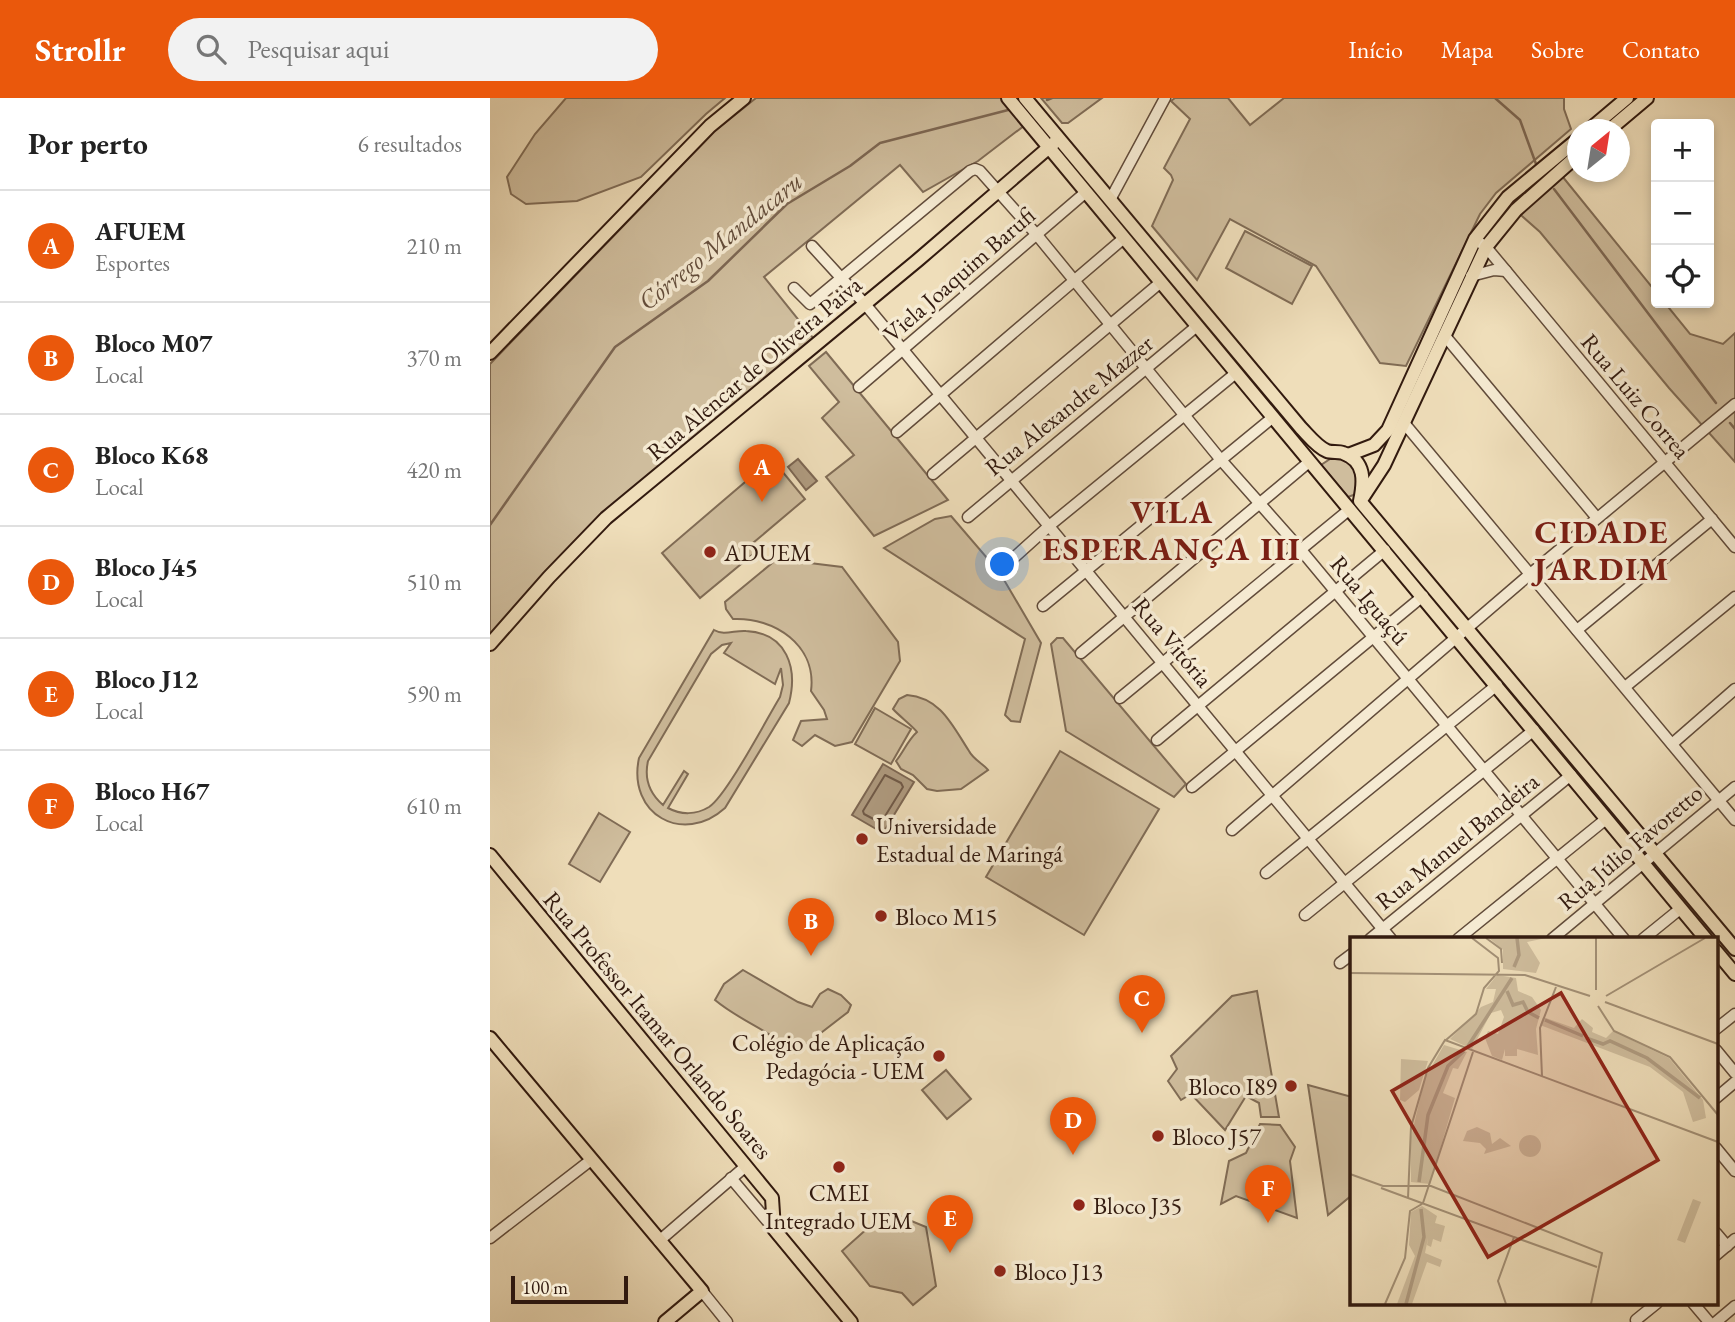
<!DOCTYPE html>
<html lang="pt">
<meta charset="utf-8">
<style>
:root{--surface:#fff;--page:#f2f2f2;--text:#222;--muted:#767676;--line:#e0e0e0;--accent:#ea580c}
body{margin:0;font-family:"EB Garamond",serif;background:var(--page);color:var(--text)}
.controls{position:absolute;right:21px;top:21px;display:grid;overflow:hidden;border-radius:7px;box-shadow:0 4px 10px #0003}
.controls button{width:63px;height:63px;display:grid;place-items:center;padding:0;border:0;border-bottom:2px solid var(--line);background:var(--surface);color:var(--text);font:35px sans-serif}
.compass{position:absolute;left:1077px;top:21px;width:63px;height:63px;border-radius:50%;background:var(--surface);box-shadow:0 4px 10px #0003;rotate:30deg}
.scale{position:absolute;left:21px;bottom:18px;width:117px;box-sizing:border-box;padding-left:7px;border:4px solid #321a0f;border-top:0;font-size:19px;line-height:24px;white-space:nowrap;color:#321a0f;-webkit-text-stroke:5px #f5ead2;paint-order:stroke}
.you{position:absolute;left:513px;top:467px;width:24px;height:24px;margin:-18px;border:5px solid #fff;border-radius:50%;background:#1a73e8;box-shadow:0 0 0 10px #1a73e833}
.badge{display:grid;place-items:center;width:46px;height:46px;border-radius:50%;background:var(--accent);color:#fff;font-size:23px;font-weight:700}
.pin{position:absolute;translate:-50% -58px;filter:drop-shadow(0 2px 4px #0008)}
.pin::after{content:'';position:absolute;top:37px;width:24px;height:21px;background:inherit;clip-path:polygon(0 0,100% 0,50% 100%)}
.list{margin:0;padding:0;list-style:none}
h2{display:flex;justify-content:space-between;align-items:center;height:91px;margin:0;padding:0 28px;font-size:30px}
h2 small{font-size:23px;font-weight:400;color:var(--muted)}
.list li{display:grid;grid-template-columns:46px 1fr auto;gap:21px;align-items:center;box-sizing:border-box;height:112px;padding:0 28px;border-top:2px solid var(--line)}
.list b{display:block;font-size:26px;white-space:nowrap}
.list p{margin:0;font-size:23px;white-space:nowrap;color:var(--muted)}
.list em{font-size:23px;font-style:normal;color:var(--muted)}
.icon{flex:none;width:38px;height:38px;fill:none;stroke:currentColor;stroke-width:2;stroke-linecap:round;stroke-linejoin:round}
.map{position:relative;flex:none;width:1245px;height:1224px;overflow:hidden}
header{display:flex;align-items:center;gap:42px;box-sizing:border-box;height:98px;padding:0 35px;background:var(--accent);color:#fff}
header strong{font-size:33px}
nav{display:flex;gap:38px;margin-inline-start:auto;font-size:24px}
.search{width:490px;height:63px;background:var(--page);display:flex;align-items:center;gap:18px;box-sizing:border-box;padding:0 24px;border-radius:38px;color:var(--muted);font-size:26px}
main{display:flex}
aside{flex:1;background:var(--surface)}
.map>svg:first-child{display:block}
.green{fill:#cfbd9d;stroke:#806c56;stroke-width:2;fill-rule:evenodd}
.water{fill:#af9b80;stroke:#7d6753;stroke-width:2}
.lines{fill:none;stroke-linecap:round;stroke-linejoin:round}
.shore{stroke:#705a48;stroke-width:2}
.stream{stroke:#7d6753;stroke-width:2.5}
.minor-casing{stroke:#614b3a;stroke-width:13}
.major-casing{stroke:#321a0f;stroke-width:16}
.minor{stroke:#f5ead2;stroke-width:10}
.major{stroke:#efdeba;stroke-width:12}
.poi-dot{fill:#8f2418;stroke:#f5ead2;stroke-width:2.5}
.labels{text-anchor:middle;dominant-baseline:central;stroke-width:7;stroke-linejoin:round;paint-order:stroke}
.street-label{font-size:24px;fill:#321a0f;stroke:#f5ead2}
.poi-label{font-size:24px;fill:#321a0f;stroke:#f5ead2;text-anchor:start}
.water-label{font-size:26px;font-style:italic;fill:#644e3c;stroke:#f5ead2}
.district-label{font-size:32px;font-weight:bold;letter-spacing:2px;fill:#7a1f14;stroke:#f5ead2}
.inset-river{fill:none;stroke:#af9b80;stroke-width:3.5}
.inset-road{fill:none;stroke:#a39076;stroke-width:2}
.view{fill:#8f2418;fill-opacity:0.15;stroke:#8f2418;stroke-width:3.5}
.inset-edge{fill:none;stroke:#321a0f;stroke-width:3.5}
</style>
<header>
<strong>Strollr</strong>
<div class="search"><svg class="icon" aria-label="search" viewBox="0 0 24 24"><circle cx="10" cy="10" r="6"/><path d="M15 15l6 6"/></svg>Pesquisar aqui</div>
<nav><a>Início</a><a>Mapa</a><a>Sobre</a><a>Contato</a></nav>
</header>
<main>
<aside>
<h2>Por perto<small>6 resultados</small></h2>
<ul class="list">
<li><span class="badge">A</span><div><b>AFUEM</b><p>Esportes</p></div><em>210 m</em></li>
<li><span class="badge">B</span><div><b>Bloco M07</b><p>Local</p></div><em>370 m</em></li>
<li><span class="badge">C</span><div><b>Bloco K68</b><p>Local</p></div><em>420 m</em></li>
<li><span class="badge">D</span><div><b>Bloco J45</b><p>Local</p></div><em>510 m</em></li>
<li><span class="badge">E</span><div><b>Bloco J12</b><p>Local</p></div><em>590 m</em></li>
<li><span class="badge">F</span><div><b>Bloco H67</b><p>Local</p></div><em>610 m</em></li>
</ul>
</aside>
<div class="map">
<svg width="1245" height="1224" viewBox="0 0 1245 1224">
<rect width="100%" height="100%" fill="#efdeba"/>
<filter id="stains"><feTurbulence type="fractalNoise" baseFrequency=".00286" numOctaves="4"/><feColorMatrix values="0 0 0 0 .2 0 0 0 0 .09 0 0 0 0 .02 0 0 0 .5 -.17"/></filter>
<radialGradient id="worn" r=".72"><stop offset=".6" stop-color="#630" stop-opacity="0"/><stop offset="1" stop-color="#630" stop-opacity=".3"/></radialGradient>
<g class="green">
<path d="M76 0H235L216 16 151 79 87 103 36 106 21 96 17 79 45 36Z"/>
<path d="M266 0H511L535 27 488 63 433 94 410 67 274 179 324 241 114 416 0 537V266L225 33Z"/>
<path d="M551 0H612L578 25H572Z"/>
<path d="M685 0H738L760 27 794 0H1074V11L1081 31 1006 95 990 116 916 268 890 265 826 168 740 121 707 182 662 128 683 82 681 77 674 70 700 21 681 3Z"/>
<path d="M1068 73 1166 194V205H1175L1200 236 1233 246 1245 235V364L1179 290 1050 134 1024 111Z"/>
<path d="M755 133 822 168 802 206 736 170Z"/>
<path d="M336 254 458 402 384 438 336 379 364 357 332 320 349 304 319 268Z"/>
<path d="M843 359 858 363 868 375 866 396 858 399 831 367Z"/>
<path d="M282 361 315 401 263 445 268 452 210 500 172 455Z"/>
<path d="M461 418 510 475 551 545 530 624 521 623 515 617 535 541 394 450 445 421Z"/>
<path d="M287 461 352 469 408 544 410 563 362 644 345 648 325 637 312 648 303 642 311 623 337 621 334 612 321 593C327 547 284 519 243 521L236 511 235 504Z"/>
<path d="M224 532C234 538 245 532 256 533 297 535 308 570 299 605L235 710C193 748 137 716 149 660ZM241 545 234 555 285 586 291 570 293 587 290 599C276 622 237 697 219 709 206 717 191 717 178 710L198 676 194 673 173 707C159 695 154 681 158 663L221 556 232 547Z"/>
<path d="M567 540H573L696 686 684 699 576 633 561 546Z"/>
<path d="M417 597C451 600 462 627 479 653 483 661 492 665 498 672L471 691 447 693 437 691 423 677 411 671 406 663C414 653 418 642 427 634 425 630 408 617 403 611L409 601Z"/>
<path d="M385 610 421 631 401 666 365 646Z"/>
<path d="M570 653 669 711 594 837 496 779Z"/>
<path d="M109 715 140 734 110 784 79 766Z"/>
<path d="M253 872 308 904 322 909 330 896 338 891 351 897 361 907 358 914 305 955C281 933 250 923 225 902L234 886Z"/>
<path d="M767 893 789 1019H771L769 1005 756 998 735 1032 701 996 691 1002 678 983 687 971 681 958 742 898Z"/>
<path d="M456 972 481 1001 457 1021 432 992Z"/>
<path d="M818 987 862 999V1097L838 1117Z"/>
<path d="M770 1026 790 1027 805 1049 800 1063 807 1120 746 1098 731 1106 739 1063 756 1055Z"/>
<path d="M397 1113 436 1129 446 1188 423 1207 412 1195 380 1188 352 1153Z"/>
</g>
<g class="water">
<path d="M308 361 327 383 316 392 298 369Z"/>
<path d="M393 666 424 684 393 735 362 717Z"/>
</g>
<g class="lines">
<path class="shore" d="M395 677 411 685 413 689 392 723 389 724 374 716 373 713Z"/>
<g class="stream">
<path d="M1005 0 1030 22 1046 66"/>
<path d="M557 2 562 0"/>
<path d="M1064 91 1226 305"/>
<path d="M1240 325 1245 331"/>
<path d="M0 427 125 249 218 183 297 106 360 68 390 45 522 11"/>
</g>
<defs>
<g id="minor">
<path d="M620 102 675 0"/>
<path d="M322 148 375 206 901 841"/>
<path d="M1016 173 1245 449"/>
<path d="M981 178 1004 172 1016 173 996 149 985 141"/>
<path d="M304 190 320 206 480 73 485 71 490 73 547 137 731 362 811 452 1134 841"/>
<path d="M955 238 1107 420"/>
<path d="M369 289 596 94"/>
<path d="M914 325 1245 722"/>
<path d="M407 334 634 140"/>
<path d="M443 376 671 184"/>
<path d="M478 419 707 228"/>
<path d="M517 466 559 428 746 275"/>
<path d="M553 508 782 320"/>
<path d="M1087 532 1222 421"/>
<path d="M591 555 819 364"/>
<path d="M1135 589 1245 499"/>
<path d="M630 600 860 411"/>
<path d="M667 642 895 452"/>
<path d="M1182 646 1245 591"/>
<path d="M702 689 933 498"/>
<path d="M742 732 1039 477 1245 306"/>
<path d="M776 775 1007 587"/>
<path d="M815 817 1044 632"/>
<path d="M880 841 1081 677"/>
<path d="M968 841 1116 721"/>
<path d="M1062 841 1245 689"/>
<path d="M1153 841 1190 811"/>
<path d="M850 865 862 856"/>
<path d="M1226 931 1245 916"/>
<path d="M1226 952 1245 975"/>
<path d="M1226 1000 1245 984"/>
<path d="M1226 1050 1245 1073"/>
<path d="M241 1080 284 1131"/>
<path d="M1226 1135 1237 1148"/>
<path d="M0 1140 101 1062"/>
<path d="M169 1143 256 1068"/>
<path d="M1226 1157 1245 1141"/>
<path d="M212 1193 237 1224"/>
<path d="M1203 1205 1219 1224"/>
<path d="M1146 1222 1167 1205"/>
<path d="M1226 1224 1245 1208"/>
</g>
<g id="major">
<path d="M518 0 1216 841"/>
<path d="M535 0 811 330C818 337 827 349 837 353 842 355 848 353 853 355 876 363 874 384 870 403L1245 851"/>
<path d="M1099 32 1137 0"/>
<path d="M1119 32 1157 0"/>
<path d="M0 255 220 28 254 0"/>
<path d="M858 357 884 347 898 332 985 141 1018 99 1088 41"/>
<path d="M873 399 894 367 996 149 1026 112 1088 57"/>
<path d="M0 546 59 479 116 420 428 162 564 45"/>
<path d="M0 757 282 1100 284 1131 361 1224"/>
<path d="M1226 853 1245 876"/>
<path d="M0 940 212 1193 175 1224"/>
</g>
</defs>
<use href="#minor" class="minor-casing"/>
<use href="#major" class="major-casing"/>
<use href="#minor" class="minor"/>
<use href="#major" class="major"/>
</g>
<g class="poi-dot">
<circle cx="220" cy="454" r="7"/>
<circle cx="372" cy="741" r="7"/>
<circle cx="391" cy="818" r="7"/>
<circle cx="449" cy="958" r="7"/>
<circle cx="801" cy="988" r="7"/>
<circle cx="668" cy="1038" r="7"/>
<circle cx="349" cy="1069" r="7"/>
<circle cx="589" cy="1107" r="7"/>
<circle cx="510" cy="1173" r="7"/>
</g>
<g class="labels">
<g class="street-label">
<text transform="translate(469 176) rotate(-41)">Viela Joaquim Barufi</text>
<text transform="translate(264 270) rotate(-40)">Rua Alencar de Oliveira Paiva</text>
<text transform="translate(1146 298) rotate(50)">Rua Luiz Correa</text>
<text transform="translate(579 307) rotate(-39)">Rua Alexandre Mazzer</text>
<text transform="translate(880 502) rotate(50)">Rua Iguaçú</text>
<text transform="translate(683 544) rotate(50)">Rua Vitória</text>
<text transform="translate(967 743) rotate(-39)">Rua Manuel Bandeira</text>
<text transform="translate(1140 749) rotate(-40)">Rua Júlio Favoretto</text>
<text transform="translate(168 927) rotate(50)">Rua Professor Itamar Orlando Soares</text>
</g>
<g class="poi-label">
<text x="234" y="454">ADUEM</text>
<text x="386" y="727">Universidade<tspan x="386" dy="28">Estadual de Maringá</tspan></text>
<text x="405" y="818">Bloco M15</text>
<text x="435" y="944" text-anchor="end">Colégio de Aplicação<tspan x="435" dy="28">Pedagócia - UEM</tspan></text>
<text x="787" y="988" text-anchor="end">Bloco I89</text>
<text x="682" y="1038">Bloco J57</text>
<text x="349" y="1094" text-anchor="middle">CMEI<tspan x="349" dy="28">Integrado UEM</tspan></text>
<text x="603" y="1107">Bloco J35</text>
<text x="524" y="1173">Bloco J13</text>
</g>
<g class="water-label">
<text transform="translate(230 143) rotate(-39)">Córrego Mandacaru</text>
</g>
<g class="district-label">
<text x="682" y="414">VILA<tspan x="682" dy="37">ESPERANÇA III</tspan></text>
<text x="1112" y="434">CIDADE<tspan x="1112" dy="37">JARDIM</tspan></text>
</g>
</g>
<g transform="translate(860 839)">
<rect width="368" height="368" fill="#efdeba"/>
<path d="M139 1H196L177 5 190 26 186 36 153 32V13ZM147 38 166 41 168 54 182 60 191 73 186 92 188 118 167 112V119H155V112L152 123 142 119 135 101 138 94 148 97 154 80 151 73 141 76 122 112 100 102 131 70 143 65 146 52H136ZM193 80 224 91 232 82 243 91 242 95 256 101 263 94 319 121 353 163 356 181 343 185 333 155 300 130 190 88ZM94 108 117 115 108 132 103 131 93 156 105 161 80 247 61 245V200L75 141ZM51 122 78 124 69 153 55 165 50 163ZM127 190 140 196 142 207 150 201 161 209 134 217 136 212 130 206 113 204 117 194ZM169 209a11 11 0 1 1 22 0a11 11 0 1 1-22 0ZM343 262 351 265 335 306 327 303ZM72 269 87 279 85 286 95 289 91 305 83 302 81 310 77 308 78 301 75 316 92 323 90 330 77 325 62 367H47L65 319 59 308 61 275Z" fill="#cfbd9d"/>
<path class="inset-river" d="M164 30 169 18 167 1M157 54 163 68 173 65 178 75 189 81M195 83 233 99M236 101 253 107 260 104 297 121 350 161M118 109 162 41M69 245 78 178 98 129 114 114M56 367 74 300 71 272"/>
<path class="inset-road" d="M136 1 151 12 152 26M246 1V53M0 36 175 38 240 59M256 59 355 1M255 65 368 107M248 69 264 94 320 120 368 178M96 103 126 77 134 51 149 34 148 21 122 1M192 139 190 91 206 50M0 237 33 249H81L252 316 241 367M31 251 164 300 148 344 156 367M58 261 61 190 78 131 95 103 368 205M73 266 123 115M164 300 247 330M35 367 55 321 60 274 72 267"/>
<path class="view" d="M211 56 308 223 138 320 42 154Z"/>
<rect width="368" height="368" class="inset-edge"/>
</g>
<rect width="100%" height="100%" filter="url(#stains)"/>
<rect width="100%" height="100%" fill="url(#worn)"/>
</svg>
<div class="controls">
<button>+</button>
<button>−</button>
<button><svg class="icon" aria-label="locate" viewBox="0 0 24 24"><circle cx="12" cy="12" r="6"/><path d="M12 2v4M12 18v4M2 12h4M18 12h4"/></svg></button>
</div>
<svg class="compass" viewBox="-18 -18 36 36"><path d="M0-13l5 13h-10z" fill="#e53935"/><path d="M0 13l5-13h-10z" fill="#767676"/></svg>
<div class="scale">100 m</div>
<div class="you"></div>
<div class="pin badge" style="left:272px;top:404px">A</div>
<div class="pin badge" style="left:321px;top:858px">B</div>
<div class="pin badge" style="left:652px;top:935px">C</div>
<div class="pin badge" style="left:583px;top:1057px">D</div>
<div class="pin badge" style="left:460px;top:1155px">E</div>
<div class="pin badge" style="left:778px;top:1125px">F</div>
</div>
</main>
